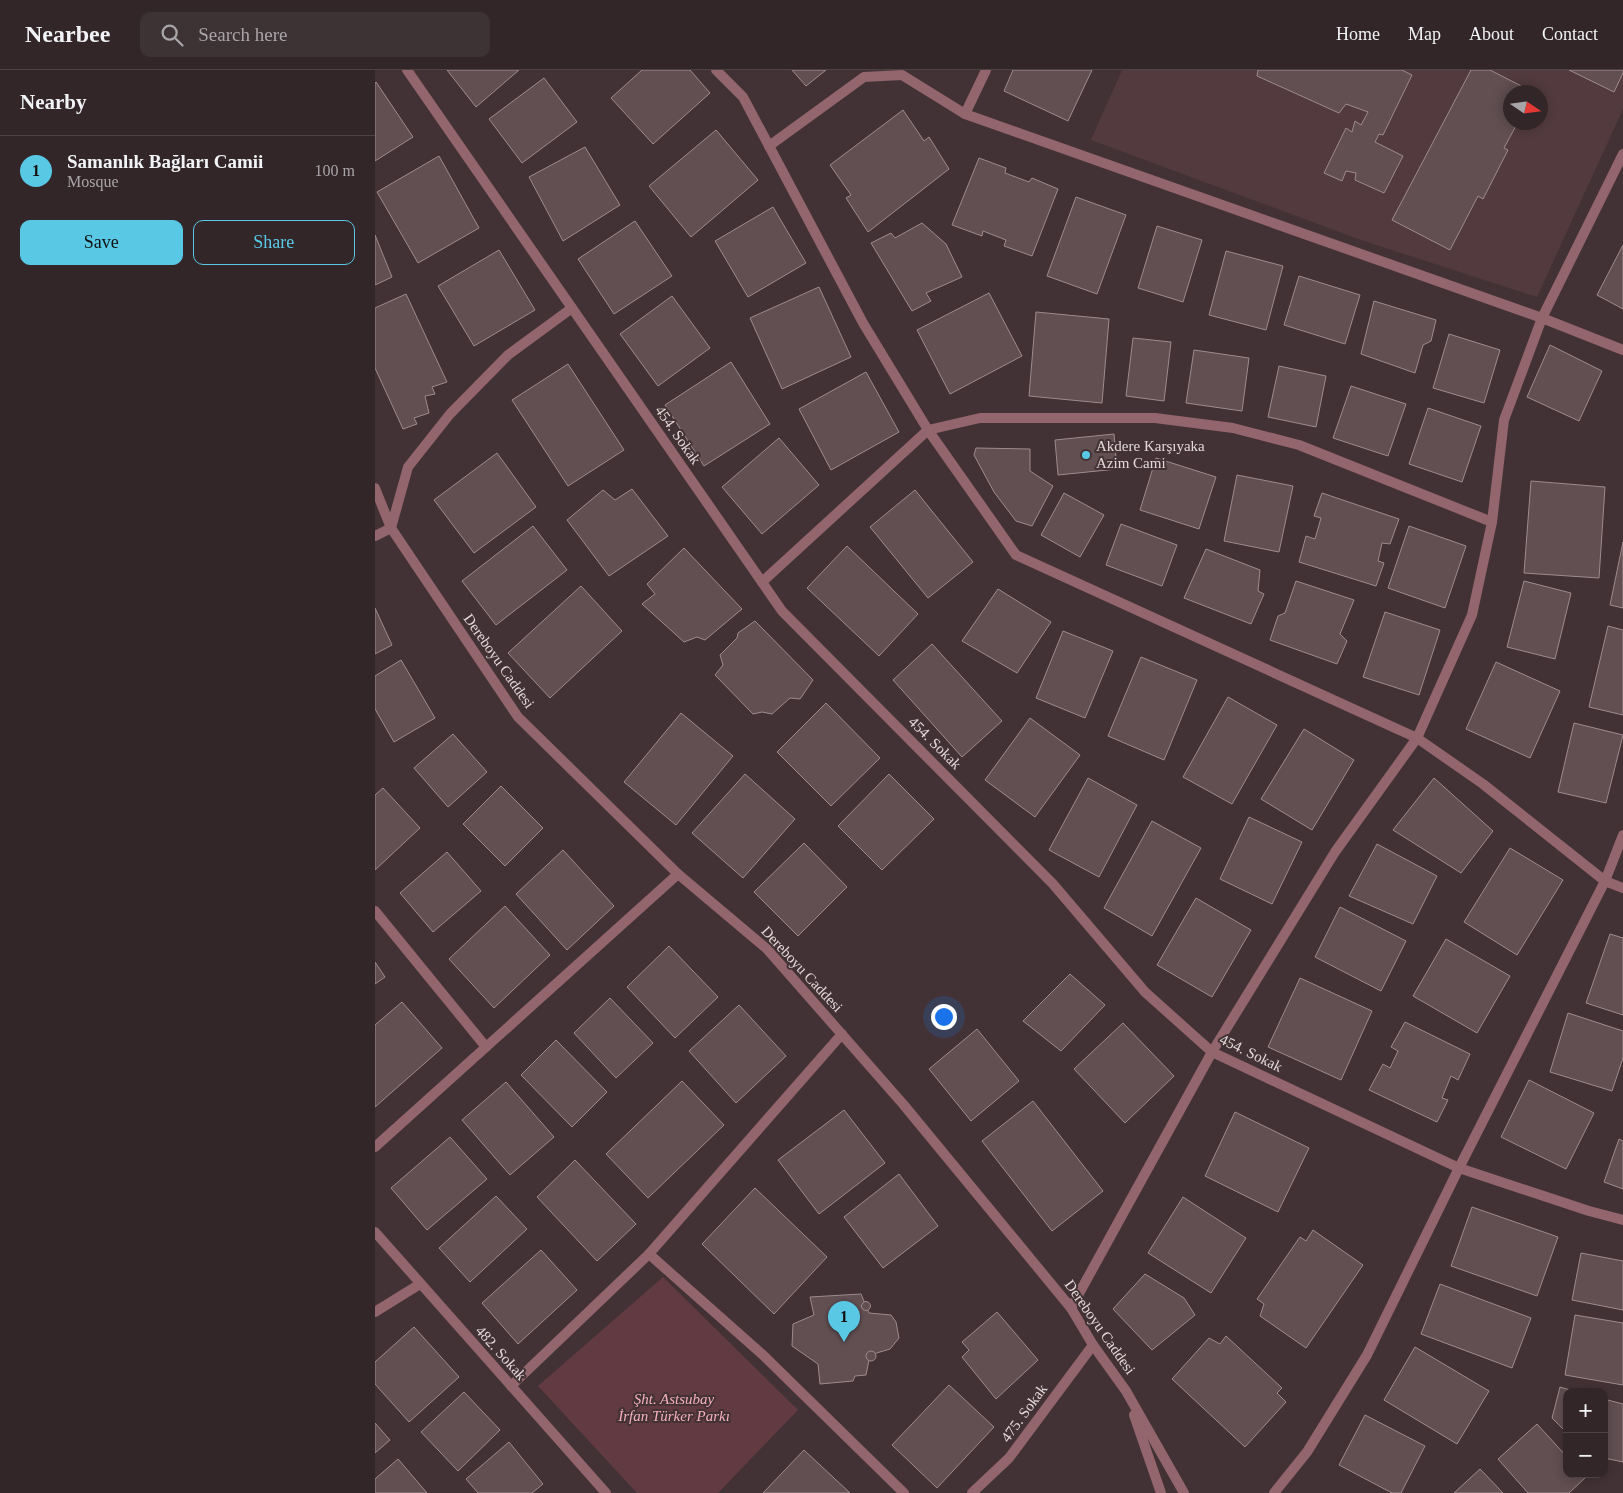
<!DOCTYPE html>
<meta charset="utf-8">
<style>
:root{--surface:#322628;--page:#3d3234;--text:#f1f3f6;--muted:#a8a5a8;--line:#4d4345;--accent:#59c8e5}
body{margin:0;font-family:"Times New Roman",serif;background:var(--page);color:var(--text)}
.controls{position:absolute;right:15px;bottom:15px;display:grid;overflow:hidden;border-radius:10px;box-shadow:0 2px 12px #0003}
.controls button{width:45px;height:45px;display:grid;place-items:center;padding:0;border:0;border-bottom:1px solid var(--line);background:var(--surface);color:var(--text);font:25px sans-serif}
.compass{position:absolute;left:1128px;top:15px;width:45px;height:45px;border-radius:50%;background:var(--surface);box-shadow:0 2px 12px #0003;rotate:103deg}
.you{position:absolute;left:568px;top:946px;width:18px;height:18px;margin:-12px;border:4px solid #fff;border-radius:50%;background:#1a73e8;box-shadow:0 0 0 8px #1a73e833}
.badge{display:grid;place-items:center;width:32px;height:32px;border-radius:50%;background:var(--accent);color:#111;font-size:16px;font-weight:700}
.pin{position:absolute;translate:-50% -41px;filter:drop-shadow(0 1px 2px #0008)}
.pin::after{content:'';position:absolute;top:26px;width:18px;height:15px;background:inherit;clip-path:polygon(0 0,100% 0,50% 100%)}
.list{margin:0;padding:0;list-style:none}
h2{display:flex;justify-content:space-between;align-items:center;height:65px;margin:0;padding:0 20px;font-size:21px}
h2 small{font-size:16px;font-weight:400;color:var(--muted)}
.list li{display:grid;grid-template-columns:32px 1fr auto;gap:15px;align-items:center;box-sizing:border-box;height:70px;padding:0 20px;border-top:1px solid var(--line)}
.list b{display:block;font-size:19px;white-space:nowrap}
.list p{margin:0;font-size:16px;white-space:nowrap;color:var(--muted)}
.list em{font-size:16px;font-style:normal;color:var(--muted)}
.actions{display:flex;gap:10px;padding:15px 20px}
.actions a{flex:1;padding:11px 0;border:1px solid var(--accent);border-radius:10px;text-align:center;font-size:18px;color:var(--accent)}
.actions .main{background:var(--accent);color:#111}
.icon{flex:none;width:28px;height:28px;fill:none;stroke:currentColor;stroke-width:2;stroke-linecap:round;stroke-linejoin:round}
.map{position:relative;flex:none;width:1248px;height:1423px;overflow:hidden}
header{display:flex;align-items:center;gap:30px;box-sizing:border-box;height:70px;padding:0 25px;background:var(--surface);border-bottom:1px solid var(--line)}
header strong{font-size:24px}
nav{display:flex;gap:28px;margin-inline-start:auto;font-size:18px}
.search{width:350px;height:45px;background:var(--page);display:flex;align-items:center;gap:12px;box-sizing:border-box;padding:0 18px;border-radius:10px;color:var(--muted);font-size:19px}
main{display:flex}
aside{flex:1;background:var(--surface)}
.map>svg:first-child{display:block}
.built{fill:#523a3e;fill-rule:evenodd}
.green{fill:#613a42}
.building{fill:#614f52;stroke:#9f8b8e}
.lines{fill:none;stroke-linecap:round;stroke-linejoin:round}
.minor{stroke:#93656d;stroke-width:10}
.tertiary{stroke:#93656d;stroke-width:10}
.poi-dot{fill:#59c8e5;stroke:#433235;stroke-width:2}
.labels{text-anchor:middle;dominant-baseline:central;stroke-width:4;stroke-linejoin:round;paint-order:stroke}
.street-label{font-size:15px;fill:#e2d8d9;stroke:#433235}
.poi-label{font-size:15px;fill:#e2d8d9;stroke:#433235;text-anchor:start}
.park-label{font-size:15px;font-style:italic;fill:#f6b0bc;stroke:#433235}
</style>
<header>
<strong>Nearbee</strong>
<div class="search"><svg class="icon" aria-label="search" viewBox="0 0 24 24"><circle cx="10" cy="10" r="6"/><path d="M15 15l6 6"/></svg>Search here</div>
<nav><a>Home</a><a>Map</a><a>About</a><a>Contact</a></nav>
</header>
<main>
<aside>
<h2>Nearby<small></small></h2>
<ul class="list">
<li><span class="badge">1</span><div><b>Samanlık Bağları Camii</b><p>Mosque</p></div><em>100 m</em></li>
</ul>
<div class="actions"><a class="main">Save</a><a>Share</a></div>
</aside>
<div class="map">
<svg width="1248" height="1423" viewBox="0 0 1248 1423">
<rect width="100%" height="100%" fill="#433235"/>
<path class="built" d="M747 0H1248V39L1162 227 986 170 716 70ZM1136 22H1166V52H1136Z"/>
<path class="green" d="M288 1207 423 1340 343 1423H262L163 1316Z"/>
<g class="building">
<path d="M72 0H144L101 37Z"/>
<path d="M267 0H315L335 23 278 74 236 28Z"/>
<path d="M417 0H451L431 16Z"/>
<path d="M638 0H717L693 51 629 21Z"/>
<path d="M883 0H1027L1037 5 1008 65 1004 64 1000 72 1028 86 1009 123 980 110 981 103 971 101 967 111 949 103 971 58 977 62 980 51 986 55 993 42 971 34 964 43 882 6Z"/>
<path d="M1096 0H1115L1158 22H1136V52H1143L1129 78 1133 80 1108 129 1103 126 1075 180 1017 150Z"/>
<path d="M1194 0H1248V3L1239 22Z"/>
<path d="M169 8 202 52 147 93 114 49Z"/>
<path d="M1 12 38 67 0 91V13Z"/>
<path d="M528 40 549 71 554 67 574 99 493 162 471 128 476 125 455 95Z"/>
<path d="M341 60 383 110 316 167 274 116Z"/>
<path d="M210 77 245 135 188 171 154 107Z"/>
<path d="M64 86 104 158 43 193 2 122Z"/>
<path d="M604 88 631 98 630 103 654 112 657 108 683 119 657 186 629 176 631 170 608 161 607 166 577 155Z"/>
<path d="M701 127 751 145 722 224 672 206Z"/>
<path d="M398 137 431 193 373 227 340 171Z"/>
<path d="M260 151 297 206 239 244 203 189Z"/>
<path d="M547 153 571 174 587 207 551 223 556 231 537 241 496 173 516 163 520 168Z"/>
<path d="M782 156 827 170 808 232 763 218Z"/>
<path d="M0 165 17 207 0 215Z"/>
<path d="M1248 175V239L1222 225Z"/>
<path d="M124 180 160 240 99 276 63 216Z"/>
<path d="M851 181 908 196 891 260 834 245Z"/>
<path d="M924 206 985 225 970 274 909 255Z"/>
<path d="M444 217 476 287 407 319 375 248Z"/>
<path d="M614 223 647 286 575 324 542 260Z"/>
<path d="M31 224 72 312 57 317 60 324 50 326 54 343 39 348 42 354 28 359 0 298V238Z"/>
<path d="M297 226 335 278 283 316 245 264Z"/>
<path d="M999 231 1061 250 1056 271 1048 275 1040 303 986 284Z"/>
<path d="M661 242 734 249 727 333 654 326Z"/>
<path d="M1074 264 1125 280 1109 333 1058 318Z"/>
<path d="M758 268 796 272 789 331 751 326Z"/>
<path d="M1175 275 1227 301 1204 351 1152 327Z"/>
<path d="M819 280 874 288 867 341 811 333Z"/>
<path d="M356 292 395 354 329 396 290 335Z"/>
<path d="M193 294 249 380 193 416 137 330Z"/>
<path d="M904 296 951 306 941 357 893 347Z"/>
<path d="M491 302 524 362 456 400 424 339Z"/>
<path d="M976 316 1031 334 1013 386 958 368Z"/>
<path d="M1053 338 1106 356 1087 412 1034 394Z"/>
<path d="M739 364 742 399 683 405 680 370Z"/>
<path d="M404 368 444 415 387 464 347 417Z"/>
<path d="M601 378 655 379V401L678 416 657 456 641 451 619 422 599 385Z"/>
<path d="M122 383 161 437 99 483 59 430Z"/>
<path d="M781 388 841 407 824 459 765 440Z"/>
<path d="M862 405 918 416 904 482 849 471Z"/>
<path d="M1156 411 1230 417 1224 508 1149 503Z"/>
<path d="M257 419 293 466 234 506 192 450 228 420 240 430Z"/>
<path d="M540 420 598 492 553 528 495 457Z"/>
<path d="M689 423 729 445 705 487 666 465Z"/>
<path d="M947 423 1024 449 1015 474 1007 473 1003 491 1009 493 1001 516 924 492 931 466 940 469 946 448 939 446Z"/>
<path d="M746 454 802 475 787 516 731 495Z"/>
<path d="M158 456 192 500 121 555 87 511Z"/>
<path d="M1034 456 1091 476 1070 538 1013 518Z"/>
<path d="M1248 472V538L1235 535Z"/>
<path d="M472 476 543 544 504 586 432 518Z"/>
<path d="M309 478 367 539 330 570 322 567 309 572 267 534 280 524 272 514Z"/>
<path d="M831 479 885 500 883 521 889 524 876 554 809 528Z"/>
<path d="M921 511 979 530 965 564 972 571 962 594 895 570 903 546 910 543Z"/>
<path d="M1149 511 1196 523 1180 589 1132 577Z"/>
<path d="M206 516 247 561 175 628 133 583Z"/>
<path d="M623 519 676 552 642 603 587 571Z"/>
<path d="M0 538 17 575 0 584Z"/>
<path d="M1010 542 1065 560 1044 625 988 607Z"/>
<path d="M380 551 438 610 425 629 415 628 397 644 387 642 378 644 340 605 348 595 345 585 362 568 363 563Z"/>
<path d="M1233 556 1248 560V645L1214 637Z"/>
<path d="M688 561 738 581 710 648 661 628Z"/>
<path d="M557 574 627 651 587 687 518 610Z"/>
<path d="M766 587 822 610 789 690 733 666Z"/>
<path d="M26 590 60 648 19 672 0 639V606Z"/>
<path d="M1121 592 1185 621 1155 688 1091 659Z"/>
<path d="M853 627 902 655 857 734 808 707Z"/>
<path d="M451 633 505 688 456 736 402 682Z"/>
<path d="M306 643 358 686 301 755 249 712Z"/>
<path d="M655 648 705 685 660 747 610 710Z"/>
<path d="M1199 653 1248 665 1231 733 1183 722Z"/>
<path d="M929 659 979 690 937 760 886 729Z"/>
<path d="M78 664 112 702 73 737 39 698Z"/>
<path d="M370 704 420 749 368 808 317 763Z"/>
<path d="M514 704 559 749 507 800 463 756Z"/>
<path d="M713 708 762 735 724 807 674 780Z"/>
<path d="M1059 708 1118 761 1086 803 1018 760Z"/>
<path d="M126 716 168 758 130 796 88 754Z"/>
<path d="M8 718 45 758 0 800V725Z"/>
<path d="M874 747 927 772 897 834 845 809Z"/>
<path d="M777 751 826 778 777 866 729 838Z"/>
<path d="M429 773 472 817 423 866 379 822Z"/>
<path d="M1002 774 1062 806 1038 854 974 826Z"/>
<path d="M1135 778 1188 810 1142 885 1089 852Z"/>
<path d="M188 780 239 836 192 880 141 824Z"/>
<path d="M72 782 106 821 58 862 25 823Z"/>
<path d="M821 828 876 860 837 927 782 895Z"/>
<path d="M130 836 175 885 119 938 74 889Z"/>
<path d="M965 837 1031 871 1006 921 940 887Z"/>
<path d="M1235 864 1248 868V945L1211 933Z"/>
<path d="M1071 869 1135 906 1102 963 1038 926Z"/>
<path d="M294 876 343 927 300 968 252 917Z"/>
<path d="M0 892 10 907 0 914Z"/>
<path d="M695 904 730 935 686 981 648 951Z"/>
<path d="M925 908 997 941 966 1010 893 977Z"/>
<path d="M235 928 278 973 241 1008 199 963Z"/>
<path d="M27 932 67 978 0 1037V955Z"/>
<path d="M364 935 411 986 361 1033 314 981Z"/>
<path d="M1193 943 1248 961V988L1237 1021 1175 1002Z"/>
<path d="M1030 952 1095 984 1083 1010 1076 1006 1067 1028 1073 1030 1062 1052 994 1020 1008 994 1015 998 1023 981 1016 977Z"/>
<path d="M748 953 799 1006 750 1053 699 999Z"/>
<path d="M602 959 644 1011 596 1051 554 999Z"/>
<path d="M181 970 232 1022 197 1057 146 1005Z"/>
<path d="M1154 1010 1219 1043 1191 1099 1126 1067Z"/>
<path d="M307 1011 349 1055 273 1128 231 1084Z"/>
<path d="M131 1012 179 1067 135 1105 87 1050Z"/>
<path d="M658 1031 728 1121 677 1161 607 1071Z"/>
<path d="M469 1040 510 1093 444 1144 403 1090Z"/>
<path d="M860 1042 934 1078 903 1142 830 1106Z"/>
<path d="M75 1067 112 1109 52 1160 16 1118Z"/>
<path d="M1244 1069 1248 1071V1119L1229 1112Z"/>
<path d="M200 1090 261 1154 222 1191 162 1127Z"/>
<path d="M524 1104 563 1156 508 1198 469 1147Z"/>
<path d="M380 1118 452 1187 399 1244 327 1174Z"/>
<path d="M121 1126 152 1159 95 1212 64 1178Z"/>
<path d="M808 1127 871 1168 836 1223 773 1183Z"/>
<path d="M1097 1137 1183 1167 1162 1226 1076 1196Z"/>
<path d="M938 1160 988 1195 931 1278 885 1246 889 1234 882 1229 925 1167 931 1171Z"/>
<path d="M166 1180 202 1220 143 1274 107 1233Z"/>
<path d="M1206 1183 1248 1191V1240L1197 1230Z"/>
<path d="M770 1204 809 1228 820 1245 777 1280 738 1239Z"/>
<path d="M1065 1214 1156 1248 1137 1298 1046 1264Z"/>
<path d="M486 1224 494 1243 516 1245 521 1252 524 1268 515 1279 495 1285 491 1305 480 1306 478 1311 445 1314 443 1294 417 1276 418 1254 439 1245 435 1227Z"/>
<circle cx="491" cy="1236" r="4.5"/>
<path d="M622 1242 663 1290 621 1329 587 1287 594 1280 587 1272Z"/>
<path d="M1200 1245 1248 1253V1315L1190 1305Z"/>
<path d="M39 1257 84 1307 34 1352 0 1314V1292Z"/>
<path d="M851 1266 907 1318 902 1323 911 1332 870 1377 797 1309 834 1268 845 1274Z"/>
<path d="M1040 1277 1114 1321 1082 1374 1009 1330Z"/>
<circle cx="496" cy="1286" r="5"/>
<path d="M574 1315 619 1357 562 1418 517 1375Z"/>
<path d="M1185 1317 1202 1322H1192V1363L1177 1348Z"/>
<path d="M89 1322 125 1360 83 1401 46 1362Z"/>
<path d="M1229 1329 1248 1334V1392L1229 1388Z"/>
<path d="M990 1345 1050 1376 1026 1423H1017L964 1395Z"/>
<path d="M0 1353 15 1370 0 1383Z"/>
<path d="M1162 1354 1192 1387V1404H1207L1210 1408 1194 1423H1153L1123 1389Z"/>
<path d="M134 1372 168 1414 157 1423H103L91 1409Z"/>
<path d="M429 1380 475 1423H388Z"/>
<path d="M23 1389 52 1423H0V1409Z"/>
<path d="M1105 1399 1128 1423H1079Z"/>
</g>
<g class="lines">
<g class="minor">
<path d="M32 0 407 541 678 814 770 922 837 982 1084 1098 1214 1141 1248 1150"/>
<path d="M341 0 368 27 488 253 553 360 641 485 1042 668 1108 714 1230 811 1248 818"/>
<path d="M611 0 590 44 1167 248 1248 280"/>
<path d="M394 76 489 7 527 5 590 44"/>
<path d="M0 466 16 458 33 397 75 344 133 285 197 238"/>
<path d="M387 512 553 360 605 348H780L858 358 924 375 1117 452"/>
<path d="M0 841 111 977"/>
<path d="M0 1077 303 804"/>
<path d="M0 1162 231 1423"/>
<path d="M274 1184 388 1285 529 1423"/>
<path d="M696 1238 837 982 960 782 1042 668 1097 545 1117 452 1129 350 1167 248 1248 84"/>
<path d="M0 1242 45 1214"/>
<path d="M136 1316 274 1184 467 964"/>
<path d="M597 1423 634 1388 718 1275"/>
<path d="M899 1423 932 1382 992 1285 1084 1098 1230 811 1248 765"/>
</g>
<g class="tertiary">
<path d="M0 418 16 458 143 647 303 804 392 879 528 1034 696 1238 718 1275 751 1321 809 1423"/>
<path d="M759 1345 786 1423"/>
</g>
</g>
<circle class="poi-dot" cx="711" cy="385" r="5"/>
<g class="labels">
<g class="street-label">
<text transform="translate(303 365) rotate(55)">454. Sokak</text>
<text transform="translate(124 591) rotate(55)">Dereboyu Caddesi</text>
<text transform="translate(560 673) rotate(45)">454. Sokak</text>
<text transform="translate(427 899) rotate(47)">Dereboyu Caddesi</text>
<text transform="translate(876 983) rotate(26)">454. Sokak</text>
<text transform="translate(725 1257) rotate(55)">Dereboyu Caddesi</text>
<text transform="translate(126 1283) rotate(48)">482. Sokak</text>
<text transform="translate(649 1343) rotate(-54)">475. Sokak</text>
</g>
<g class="poi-label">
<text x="721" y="376">Akdere Karşıyaka<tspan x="721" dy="17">Azim Cami</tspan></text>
</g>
<g class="park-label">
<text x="299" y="1329">Şht. Astsubay<tspan x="299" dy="17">İrfan Türker Parkı</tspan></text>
</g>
</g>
</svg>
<div class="controls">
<button>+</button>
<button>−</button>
</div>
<svg class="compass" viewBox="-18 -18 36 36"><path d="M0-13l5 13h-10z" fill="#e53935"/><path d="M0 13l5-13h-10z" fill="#a8a5a8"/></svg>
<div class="you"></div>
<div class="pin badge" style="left:469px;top:1272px">1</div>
</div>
</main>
